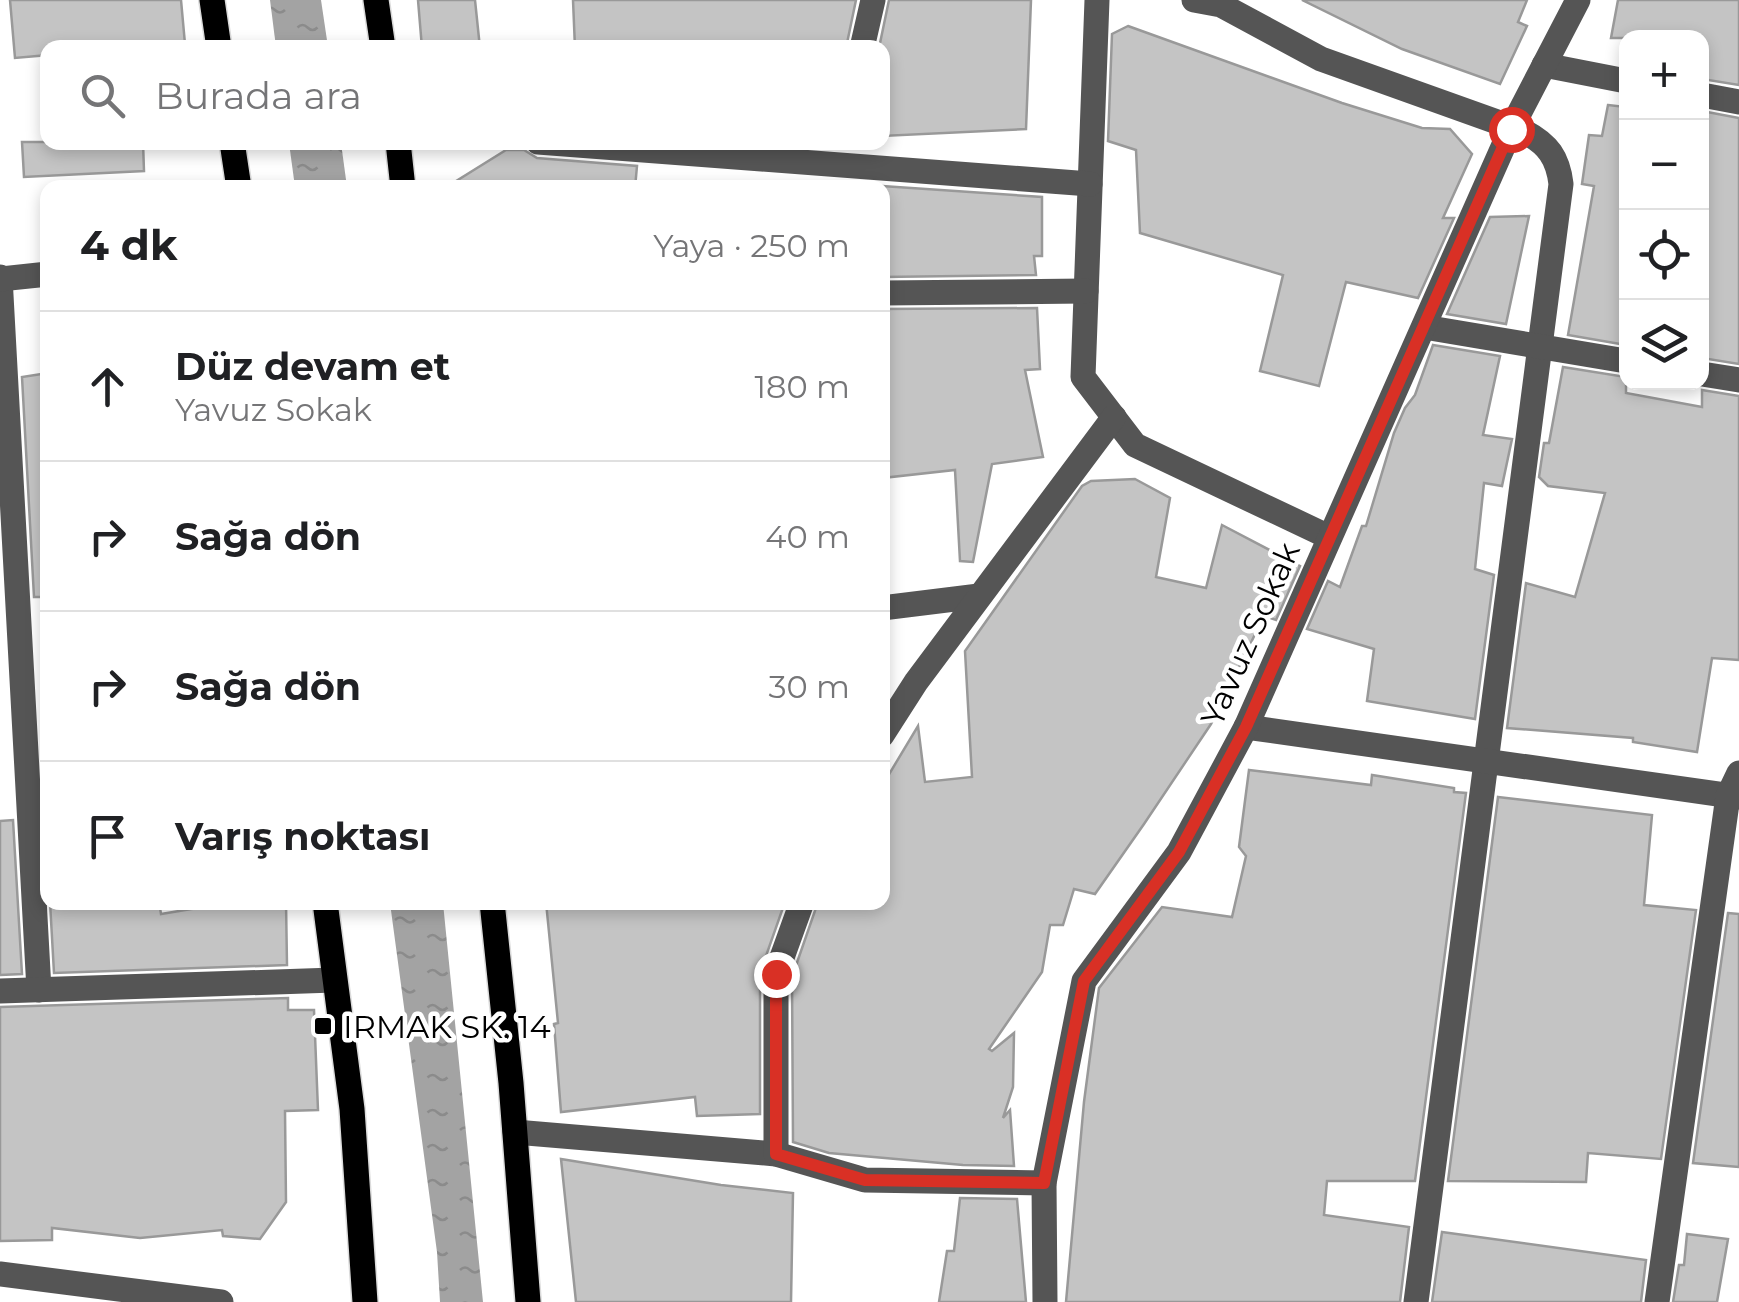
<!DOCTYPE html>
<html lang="tr">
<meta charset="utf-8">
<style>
:root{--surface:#fff;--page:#f2f2f2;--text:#202124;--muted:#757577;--line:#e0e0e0}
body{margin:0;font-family:Montserrat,sans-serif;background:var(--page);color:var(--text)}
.controls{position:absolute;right:30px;top:30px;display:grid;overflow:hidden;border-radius:20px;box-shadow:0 5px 15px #0003}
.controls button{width:90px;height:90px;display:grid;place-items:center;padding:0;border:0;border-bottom:2px solid var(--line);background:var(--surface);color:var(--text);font:50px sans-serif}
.stop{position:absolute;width:30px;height:30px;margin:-22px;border:8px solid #d93025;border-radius:50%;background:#fff}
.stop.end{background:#d93025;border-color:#fff;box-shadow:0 2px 10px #0008}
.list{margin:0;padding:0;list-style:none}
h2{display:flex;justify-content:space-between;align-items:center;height:130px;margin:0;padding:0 40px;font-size:42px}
h2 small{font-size:32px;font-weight:400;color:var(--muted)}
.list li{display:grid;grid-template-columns:65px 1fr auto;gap:30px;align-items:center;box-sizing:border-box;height:150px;padding:0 40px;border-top:2px solid var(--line)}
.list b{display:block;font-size:38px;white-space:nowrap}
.list p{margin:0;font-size:32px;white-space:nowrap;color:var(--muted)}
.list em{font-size:32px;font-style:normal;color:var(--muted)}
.icon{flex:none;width:55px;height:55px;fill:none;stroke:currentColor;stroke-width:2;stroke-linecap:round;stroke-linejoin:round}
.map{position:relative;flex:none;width:1739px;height:1302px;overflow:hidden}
.search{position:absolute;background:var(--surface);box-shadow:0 5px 15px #0003;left:40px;top:40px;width:850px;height:110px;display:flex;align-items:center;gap:25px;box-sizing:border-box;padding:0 35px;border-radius:20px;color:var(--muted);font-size:38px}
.panel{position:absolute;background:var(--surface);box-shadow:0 5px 15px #0003;left:40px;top:180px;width:850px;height:730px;border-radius:20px}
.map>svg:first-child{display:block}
.water{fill:url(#water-ripples)}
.building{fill:#c4c4c4;stroke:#999;stroke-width:2.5}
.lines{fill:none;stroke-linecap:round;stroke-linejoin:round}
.major-casing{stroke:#dbdbdb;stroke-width:28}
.minor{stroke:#555;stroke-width:25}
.major{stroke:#000;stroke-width:25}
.route{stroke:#d93025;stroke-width:12}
.poi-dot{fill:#000;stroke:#fff;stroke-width:4}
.labels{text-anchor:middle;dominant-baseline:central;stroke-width:9;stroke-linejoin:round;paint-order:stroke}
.street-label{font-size:32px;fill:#000;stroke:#fff}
.poi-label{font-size:32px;fill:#000;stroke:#fff;text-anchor:start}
</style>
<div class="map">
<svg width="1739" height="1302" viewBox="0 0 1739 1302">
<defs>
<pattern id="water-ripples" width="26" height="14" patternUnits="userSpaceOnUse" patternTransform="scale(2.5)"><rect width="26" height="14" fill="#a3a3a3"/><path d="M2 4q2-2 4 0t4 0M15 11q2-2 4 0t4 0" fill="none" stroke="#8b8b8b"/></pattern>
</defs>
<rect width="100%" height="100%" fill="#fff"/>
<g class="water">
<path d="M270 0H321L328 47H276Z"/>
<path d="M289 143H341L347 187H295Z"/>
<path d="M390 903H443L483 1302H440L437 1252Z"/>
</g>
<g class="building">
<path d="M10 0H181L185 44 48 48V55L15 58Z"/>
<path d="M418 0H475L480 48H422Z"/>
<path d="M573 0H856L846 48H575Z"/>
<path d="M889 0H1031L1026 129 882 136V48H879Z"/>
<path d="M1302 0H1527L1518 22 1527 26 1500 84 1402 49Z"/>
<path d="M1618 0H1739V85L1702 79V38H1611Z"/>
<path d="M1128 26 1342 103 1422 128 1450 129 1472 154 1443 218H1454L1418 298 1346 282 1319 386 1260 371 1283 275 1140 233 1136 150 1108 141 1112 34Z"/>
<path d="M1608 105 1626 107V345L1568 335 1594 186 1582 184 1589 135 1602 136Z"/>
<path d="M1702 111 1739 118V364L1702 358Z"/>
<path d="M22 142H143L144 171 24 177Z"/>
<path d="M506 150H524L537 158 637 166 635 188H445Z"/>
<path d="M882 186 1042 197V256H1034L1036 275 882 277Z"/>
<path d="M1529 216 1506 324 1447 314 1490 217Z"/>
<path d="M1037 308 1040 369 1025 370 1043 457 992 464 973 562 960 561 955 470 882 478V309Z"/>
<path d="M1433 345 1500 356 1483 435 1512 439 1502 486 1484 483 1475 569 1494 575 1475 719 1367 701 1374 649 1307 629 1328 581 1340 587 1362 526H1366L1394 433 1405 408 1415 395Z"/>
<path d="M1563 367 1626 377V393L1702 407V390L1739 396V660L1712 658 1697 752 1633 742V738L1507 728 1526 583 1575 597 1605 493 1548 486 1539 477 1544 443H1549Z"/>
<path d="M48 373V597H34L22 377Z"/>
<path d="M1135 479 1170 498 1156 577 1206 588 1222 525 1300 566 1276 620 1264 616 1211 724 1144 824 1095 894 1074 889 1063 925H1050L1042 972 989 1049 992 1051 1014 1033 1013 1087 1003 1118 1010 1110 1014 1166 963 1165 829 1153 793 1142 792 977 818 902H882V786L918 726 925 782 972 777 965 651 1082 486 1091 481Z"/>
<path d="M1249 770 1371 785 1372 775 1454 788V792L1466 793 1415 1181H1327L1324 1215 1409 1227 1400 1302H1066L1084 1102 1099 988 1162 907 1232 917 1246 856 1239 847Z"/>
<path d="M1498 797 1652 815 1644 905 1696 910 1661 1159 1588 1153 1586 1182 1448 1181Z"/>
<path d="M13 820 22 974 0 975V821Z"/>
<path d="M50 902H159L161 914 203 907 208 902H286L287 965 54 973Z"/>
<path d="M546 902H785L760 973V1114L697 1116 695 1097 561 1112 554 1024 558 1023Z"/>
<path d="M1728 913 1739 914V1167L1693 1163Z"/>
<path d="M288 998V1010H314L318 1110 285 1111 286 1202 260 1239 223 1236 222 1230 140 1238 52 1228V1240L0 1241V1007Z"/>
<path d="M561 1159 721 1185 793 1193 791 1302H576Z"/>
<path d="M960 1198 1017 1199 1026 1302H939L947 1251H954Z"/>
<path d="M1442 1232 1646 1260 1641 1302H1432Z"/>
<path d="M1687 1234 1728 1239 1717 1302H1673L1679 1265H1684Z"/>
</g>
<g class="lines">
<defs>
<g id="major">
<path d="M212 0 219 48"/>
<path d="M376 0 383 48"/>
<path d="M232 142 239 188"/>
<path d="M398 142 403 188"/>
<path d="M325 902 352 1109 365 1302"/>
<path d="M492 902 511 1083 528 1302"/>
</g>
</defs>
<use href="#major" class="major-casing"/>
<g class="minor">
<path d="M1097 0 1083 377 1135 445 1329 537"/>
<path d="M1194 0 1221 5 1321 59 1525 132C1548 144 1558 158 1561 184L1416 1302"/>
<path d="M862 48 873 0"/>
<path d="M1544 65 1626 81"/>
<path d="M1702 95 1739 102"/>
<path d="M538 142 1090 184"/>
<path d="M0 277 39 990"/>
<path d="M0 279 48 274"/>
<path d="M882 293 1086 291"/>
<path d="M1424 327 1626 361"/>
<path d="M1702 374 1739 380"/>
<path d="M882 608 979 596"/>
<path d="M1246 727 1739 797"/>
<path d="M882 735 916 682 1114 417"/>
<path d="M0 991 334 980"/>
<path d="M515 1132 776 1154 865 1180 1044 1183"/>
<path d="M776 1154V974L802 902"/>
<path d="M0 1274 221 1302"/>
<path d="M1045 1302 1044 1183 1084 981 1179 852 1246 727 1511 129 1578 0"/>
<path d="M1657 1302 1728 796 1739 773"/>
</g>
<use href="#major" class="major"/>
</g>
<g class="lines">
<path class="route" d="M776 974V1154L865 1180 1044 1183 1084 981 1179 852 1246 727 1511 129"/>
</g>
<rect class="poi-dot" x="313" y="1016" width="20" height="20" rx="5"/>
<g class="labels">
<g class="street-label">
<text transform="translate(1250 634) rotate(-66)">Yavuz Sokak</text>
</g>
<g class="poi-label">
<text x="343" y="1026">IRMAK SK. 14</text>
</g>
</g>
</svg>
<div class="controls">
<button>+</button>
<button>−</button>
<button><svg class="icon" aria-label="locate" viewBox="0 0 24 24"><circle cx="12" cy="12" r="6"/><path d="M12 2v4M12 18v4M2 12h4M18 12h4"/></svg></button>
<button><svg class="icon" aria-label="layers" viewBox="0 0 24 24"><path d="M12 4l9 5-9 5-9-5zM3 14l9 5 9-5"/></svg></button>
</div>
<div class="stop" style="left:1511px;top:129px"></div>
<div class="stop end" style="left:776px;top:974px"></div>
<div class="search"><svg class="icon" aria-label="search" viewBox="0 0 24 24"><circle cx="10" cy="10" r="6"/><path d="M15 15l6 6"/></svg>Burada ara</div>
<section class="panel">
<h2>4 dk<small>Yaya · 250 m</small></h2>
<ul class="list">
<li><svg class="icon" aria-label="ahead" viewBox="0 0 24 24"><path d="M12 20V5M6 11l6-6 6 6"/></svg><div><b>Düz devam et</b><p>Yavuz Sokak</p></div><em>180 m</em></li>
<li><svg class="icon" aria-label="right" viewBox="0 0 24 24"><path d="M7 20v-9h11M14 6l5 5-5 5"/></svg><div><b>Sağa dön</b></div><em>40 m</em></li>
<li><svg class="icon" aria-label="right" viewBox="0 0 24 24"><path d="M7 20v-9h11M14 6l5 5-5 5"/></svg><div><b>Sağa dön</b></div><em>30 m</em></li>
<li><svg class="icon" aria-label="arrive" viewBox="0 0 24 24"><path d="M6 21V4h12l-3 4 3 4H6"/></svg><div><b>Varış noktası</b></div></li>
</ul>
</section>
</div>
